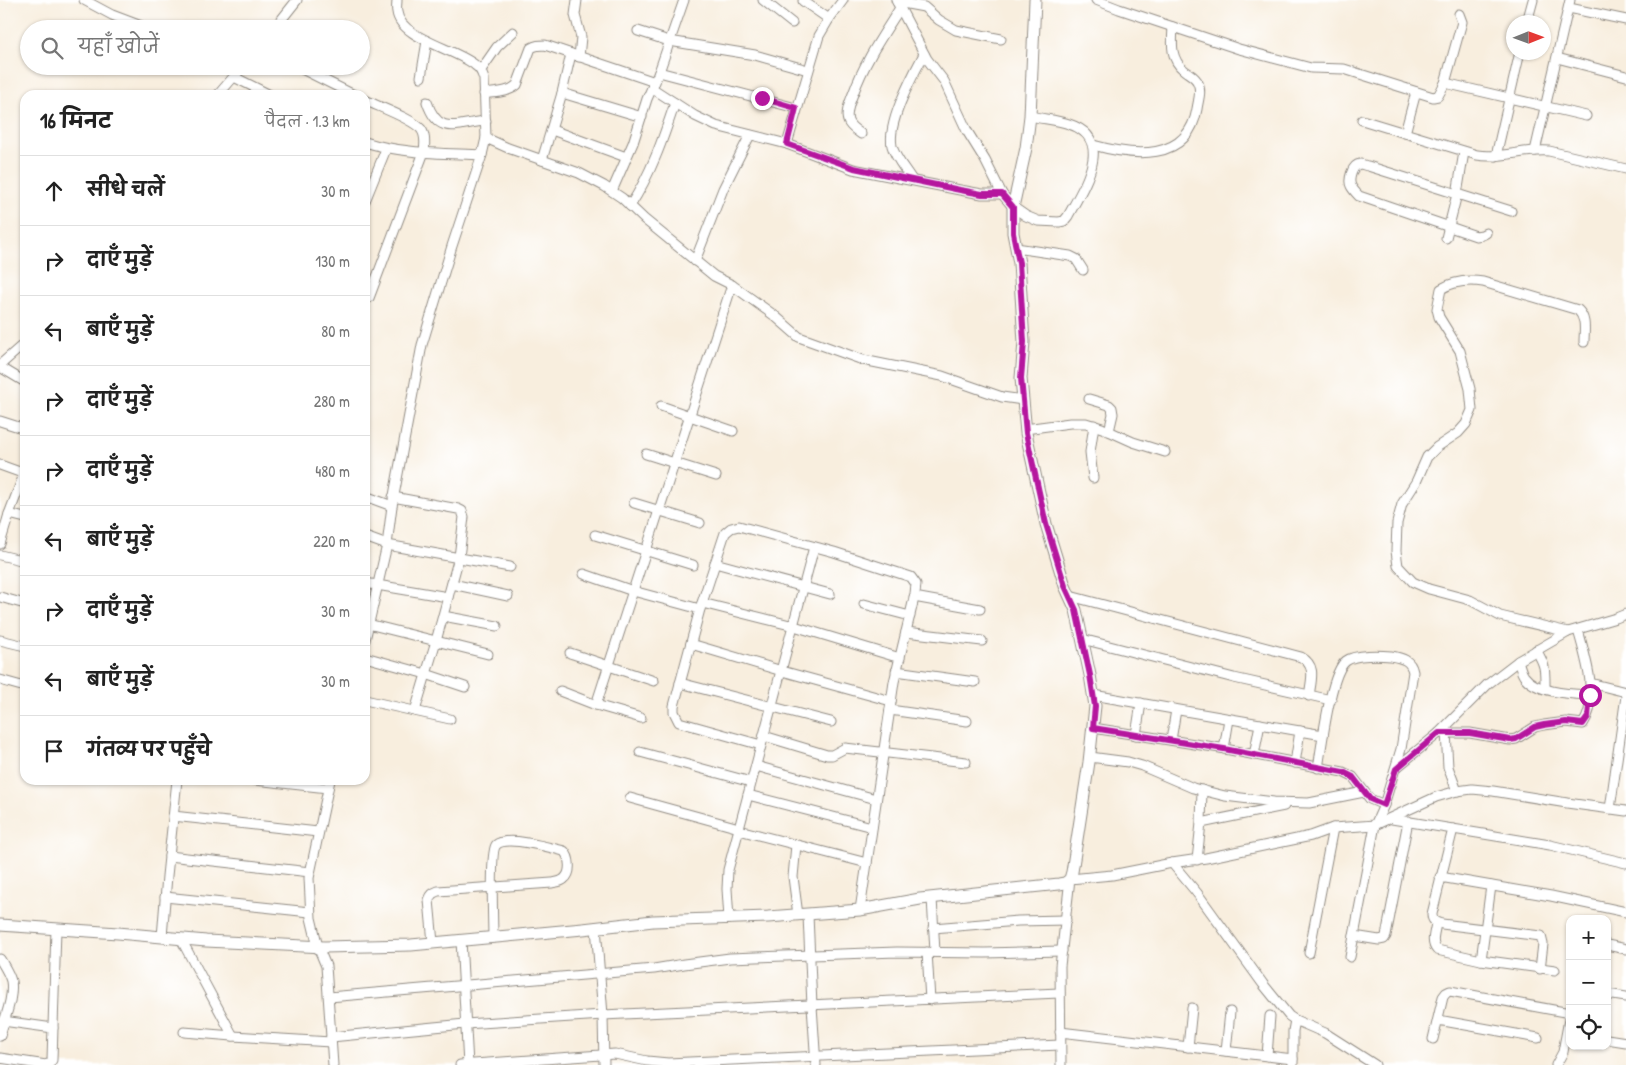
<!DOCTYPE html>
<html lang="hi">
<meta charset="utf-8">
<style>
:root{--surface:#fff;--page:#f2f2f2;--text:#222;--muted:#767676;--line:#e0e0e0}
body{margin:0;font-family:"Patrick Hand","Playpen Sans Deva",sans-serif;background:var(--page);color:var(--text)}
.controls{position:absolute;right:15px;bottom:15px;display:grid;overflow:hidden;border-radius:10px;box-shadow:0 1px 4px #0004}
.controls button{width:45px;height:45px;display:grid;place-items:center;padding:0;border:0;border-bottom:1px solid var(--line);background:var(--surface);color:var(--text);font:25px sans-serif}
.compass{position:absolute;left:1506px;top:15px;width:45px;height:45px;border-radius:50%;background:var(--surface);box-shadow:0 1px 4px #0004;rotate:89deg}
.stop{position:absolute;width:15px;height:15px;margin:-11px;border:4px solid #b5179e;border-radius:50%;background:#fff}
.stop.end{background:#b5179e;border-color:#fff;box-shadow:0 1px 5px #0008}
.list{margin:0;padding:0;list-style:none}
h2{display:flex;justify-content:space-between;align-items:center;height:65px;margin:0;padding:0 20px;font-size:21px}
h2 small{font-size:16px;font-weight:400;color:var(--muted)}
.list li{display:grid;grid-template-columns:32px 1fr auto;gap:15px;align-items:center;box-sizing:border-box;height:70px;padding:0 20px;border-top:1px solid var(--line)}
.list b{display:block;font-size:19px;white-space:nowrap}
.list em{font-size:16px;font-style:normal;color:var(--muted)}
.icon{flex:none;width:28px;height:28px;fill:none;stroke:currentColor;stroke-width:2;stroke-linecap:round;stroke-linejoin:round}
.map{position:relative;flex:none;width:1626px;height:1065px;overflow:hidden}
.search{position:absolute;background:var(--surface);box-shadow:0 1px 4px #0004;left:20px;top:20px;width:350px;height:55px;display:flex;align-items:center;gap:12px;box-sizing:border-box;padding:0 18px;border-radius:28px;color:var(--muted);font-size:19px}
.panel{position:absolute;background:var(--surface);box-shadow:0 1px 4px #0004;left:20px;top:90px;width:350px;height:695px;border-radius:15px}
.map>svg:first-child{display:block}
.lines{fill:none;stroke-linecap:round;stroke-linejoin:round}
.minor-casing{stroke:#928c84;stroke-width:11}
.tertiary-casing{stroke:#928c84;stroke-width:13}
.minor{stroke:#fff;stroke-width:9}
.tertiary{stroke:#fff;stroke-width:11}
.route{stroke:#b5179e;stroke-width:6}
</style>
<div class="map">
<svg width="1626" height="1065" viewBox="0 0 1626 1065">
<rect width="100%" height="100%" fill="#fff"/>
<filter id="ink" filterUnits="userSpaceOnUse"><feTurbulence type="fractalNoise" baseFrequency=".02" numOctaves="2"/><feDisplacementMap in="SourceGraphic" scale="10" xChannelSelector="R" yChannelSelector="G"/><feConvolveMatrix kernelMatrix="1 2 1 2 8 2 1 2 1" color-interpolation-filters="sRGB"/></filter>
<filter id="wash" filterUnits="userSpaceOnUse"><feTurbulence type="fractalNoise" baseFrequency=".0096" numOctaves="4" result="noise"/><feDisplacementMap in="SourceGraphic" scale="20" xChannelSelector="R" yChannelSelector="G"/><feGaussianBlur stdDeviation="1.12" result="paint"/><feColorMatrix in="noise" values="0 0 0 0 0 0 0 0 0 0 0 0 0 0 0 0 0 1.4 0 .05"/><feComposite in="paint" operator="in"/></filter>
<g filter="url(#wash)">
<rect width="100%" height="100%" fill="#f8eede"/>
</g>
<g filter="url(#ink)">
<g class="lines">
<defs>
<g id="minor">
<path d="M84 0 112 15 149 29"/>
<path d="M397 0C397 4 396 8 397 12 400 39 460 50 476 66 481 69 482 74 484 79L486 138 508 148 579 173 604 186 622 198 644 219 714 276 732 285 775 316 799 337 863 360 942 376 1002 397 1023 400"/>
<path d="M577 0 575 15 581 37 579 57"/>
<path d="M763 0 792 23"/>
<path d="M896 0 927 59 944 81 967 131 985 160 1002 194 1013 207 1026 216 1038 221 1059 222 1064 221 1068 216C1083 188 1116 139 1069 124 1057 120 1043 119 1030 116"/>
<path d="M1096 0 1119 9 1239 49 1311 68 1344 69 1433 97 1438 96 1445 83 1462 22 1459 14"/>
<path d="M803 1 829 19"/>
<path d="M897 2 924 7 939 20 956 30 1001 39"/>
<path d="M1569 8 1626 20"/>
<path d="M1527 22 1533 0"/>
<path d="M274 29 297 0"/>
<path d="M638 31 669 41 755 55 808 70"/>
<path d="M1557 58 1626 76"/>
<path d="M296 66 354 95"/>
<path d="M481 70 497 47 513 32"/>
<path d="M659 72 796 108"/>
<path d="M234 77 270 95"/>
<path d="M421 77 427 41"/>
<path d="M1445 83 1586 116"/>
<path d="M652 88 695 116 716 126 787 144 853 169 960 190 982 194H1002"/>
<path d="M562 93 642 117"/>
<path d="M484 94C495 92 508 93 517 85L531 48C536 45 539 45 545 45L655 82"/>
<path d="M218 95 243 66"/>
<path d="M365 100C379 107 411 118 421 129 426 135 425 145 424 152L369 298"/>
<path d="M427 102C439 138 458 123 486 121"/>
<path d="M1362 120 1477 155C1501 159 1524 149 1549 151L1626 169"/>
<path d="M552 130 626 157"/>
<path d="M1405 133 1416 92"/>
<path d="M861 134C856 130 850 127 848 121 845 113 850 102 853 94 865 61 881 38 900 8"/>
<path d="M365 142C402 154 443 153 482 155"/>
<path d="M787 144 819 36 829 19 843 0"/>
<path d="M1093 145C1132 156 1188 163 1197 109 1198 101 1202 91 1198 83 1196 77 1189 74 1184 70 1170 59 1172 43 1173 27"/>
<path d="M1535 151 1570 0"/>
<path d="M1496 156 1520 52"/>
<path d="M542 160 562 93 571 54"/>
<path d="M912 180C906 170 895 158 892 146 887 122 913 75 924 54"/>
<path d="M612 191 633 143 647 99 659 72 684 0"/>
<path d="M365 201 386 149"/>
<path d="M630 206C651 174 663 139 675 103"/>
<path d="M1486 233 1482 235 1476 236 1359 196C1356 193 1353 190 1351 186 1348 180 1352 165 1360 164 1363 164 1365 166 1368 166L1511 211"/>
<path d="M1446 238 1457 194 1464 152"/>
<path d="M1016 248 1070 256 1076 259 1083 270"/>
<path d="M695 261 723 189 750 135"/>
<path d="M0 365 25 343"/>
<path d="M0 367 25 382"/>
<path d="M1089 399 1109 405 1112 408 1113 414 1109 431"/>
<path d="M661 406 733 431"/>
<path d="M0 421 25 429"/>
<path d="M1025 429 1070 423H1086L1102 428 1133 442 1165 452"/>
<path d="M646 454 716 476"/>
<path d="M0 465 25 474"/>
<path d="M1093 478 1090 452 1094 425"/>
<path d="M365 496 392 506"/>
<path d="M393 497 458 509 462 511 464 517 459 557 436 641 415 711"/>
<path d="M634 503 700 523"/>
<path d="M9 514 25 518"/>
<path d="M595 535 693 565"/>
<path d="M365 537 387 545 510 567"/>
<path d="M0 544 9 514 25 472"/>
<path d="M0 555 25 561"/>
<path d="M715 563 830 594"/>
<path d="M584 574 633 591 700 609"/>
<path d="M365 583 448 597"/>
<path d="M452 584 508 596"/>
<path d="M1070 596 1301 657C1317 666 1311 680 1309 696"/>
<path d="M0 597 25 604"/>
<path d="M914 597 980 609"/>
<path d="M702 603 794 626 900 658"/>
<path d="M864 604 910 616"/>
<path d="M443 616 497 626"/>
<path d="M368 624 488 654"/>
<path d="M906 632 982 641"/>
<path d="M1568 632 1500 616 1470 600 1429 589 1413 582 1398 566 1396 551 1397 523 1402 504 1416 482 1427 457 1437 447 1458 433 1466 424 1472 410 1470 389 1460 351 1439 317 1437 309 1441 289C1454 281 1469 280 1483 282L1578 310C1587 319 1584 330 1584 342"/>
<path d="M1082 639 1234 678 1331 700"/>
<path d="M0 640 25 646"/>
<path d="M365 640 387 545 392 506 422 345 452 246 482 155 486 138"/>
<path d="M691 644 782 671 891 701"/>
<path d="M1536 650C1546 666 1545 670 1545 689"/>
<path d="M570 653 654 681"/>
<path d="M365 657 426 674 465 687"/>
<path d="M1518 661C1520 666 1521 672 1524 676 1536 693 1571 694 1590 695"/>
<path d="M896 671 975 682"/>
<path d="M0 680 25 687"/>
<path d="M680 683 831 722"/>
<path d="M1590 683 1626 692"/>
<path d="M560 691 596 705 641 718"/>
<path d="M1093 695 1323 735"/>
<path d="M365 700 450 719"/>
<path d="M596 705 732 285"/>
<path d="M890 710 967 721"/>
<path d="M1093 728 1220 748 1343 772 1353 777 1370 799 1384 805"/>
<path d="M1446 732 1448 767 1457 791"/>
<path d="M1439 733H1470L1510 740 1516 739 1535 727 1544 725 1566 722 1583 724C1600 700 1585 656 1578 630"/>
<path d="M1136 735 1141 703"/>
<path d="M764 736 827 755H832L845 748 966 762"/>
<path d="M1171 740 1176 710"/>
<path d="M761 745 679 722 674 712V706L700 609 725 533 731 528 739 526 834 552 911 577 916 584 915 594 894 682 860 910"/>
<path d="M1224 749 1229 719"/>
<path d="M640 752 751 782"/>
<path d="M1254 755 1260 724"/>
<path d="M1090 757 1128 762 1142 766 1193 788 1225 796 1274 802 1309 803 1364 792"/>
<path d="M1295 763 1300 731"/>
<path d="M756 766 876 799"/>
<path d="M1318 768C1322 746 1330 673 1346 661 1355 654 1380 655 1391 656 1402 658 1411 660 1413 672L1401 749 1384 805 1375 825 1350 957"/>
<path d="M1396 768 1439 733 1488 684 1518 661 1568 632 1616 618 1626 614"/>
<path d="M255 780 328 788"/>
<path d="M330 780 309 878 311 918 318 947 326 966 333 1065"/>
<path d="M748 795 872 827"/>
<path d="M630 798 739 828"/>
<path d="M1610 809 1626 696"/>
<path d="M173 816 318 832"/>
<path d="M1392 819 1550 845 1626 863"/>
<path d="M1201 823 1284 806"/>
<path d="M1453 829 1432 914C1432 921 1435 922 1442 924L1541 936 1543 944 1540 969"/>
<path d="M739 830 867 863"/>
<path d="M796 845 793 877 798 915"/>
<path d="M169 856 310 872"/>
<path d="M1197 860 1201 823 1202 790"/>
<path d="M1172 863 1197 893 1263 984 1289 1016 1295 1020 1325 1033 1375 1065"/>
<path d="M1440 877 1551 896 1626 912"/>
<path d="M165 897 310 912"/>
<path d="M932 898 935 952"/>
<path d="M808 915 812 1006 816 1065"/>
<path d="M729 919 727 889 728 870 814 547"/>
<path d="M1436 923C1435 932 1430 942 1437 950L1481 960 1555 970"/>
<path d="M596 927 603 1015 604 1065"/>
<path d="M933 928 1018 921 1066 920"/>
<path d="M1354 936 1379 940 1384 939 1386 936 1408 821"/>
<path d="M162 937 167 876 177 780"/>
<path d="M181 939 233 1036"/>
<path d="M461 940 468 1065"/>
<path d="M433 943 429 900C431 894 433 893 438 891L552 883C556 882 561 882 564 879 572 873 570 857 564 851 552 848 506 835 496 845 490 852 493 923 493 937"/>
<path d="M1607 945 1626 949"/>
<path d="M927 952 930 1000"/>
<path d="M1309 953 1333 828"/>
<path d="M0 959C4 966 9 973 11 981 14 998 4 1019 0 1036"/>
<path d="M1481 960 1491 886"/>
<path d="M1607 994 1626 997"/>
<path d="M329 997 654 969 684 964 730 958 897 952 985 953 1062 951"/>
<path d="M1438 1020 1538 1038"/>
<path d="M3 1021 53 1028"/>
<path d="M184 1032 233 1036 331 1042"/>
<path d="M1060 1032 1293 1059"/>
<path d="M331 1037 465 1024 603 1015 1059 993"/>
<path d="M1433 1039 1443 997 1446 993 1450 991 1570 1013"/>
<path d="M1607 1039 1626 1042"/>
<path d="M1188 1047 1192 1008"/>
<path d="M1226 1051 1230 1012"/>
<path d="M1267 1056 1270 1016"/>
<path d="M0 1058 46 1065 50 1063 52 1060 56 929"/>
<path d="M460 1065 615 1054 647 1061 668 1063 1060 1045"/>
<path d="M1061 1065 1060 966 1070 879 1112 875 1172 863 1206 858 1311 836 1333 828 1375 825 1436 797 1457 791 1472 789 1493 791 1567 803 1626 811"/>
<path d="M1293 1065V1031L1295 1020"/>
<path d="M1556 1065 1563 1052 1570 1014"/>
</g>
<path id="tertiary" d="M0 925 118 933 206 941 324 947 411 945 583 929 653 921 768 917 860 910 920 899 1059 884 1065 883 1070 879 1072 872 1089 762 1095 706 1090 675 1076 610 1065 586 1046 524 1026 433 1021 378 1024 342 1019 263 1013 233V207L1026 148 1030 116 1035 0"/>
</defs>
<use href="#minor" class="minor-casing"/>
<use href="#tertiary" class="tertiary-casing"/>
<use href="#minor" class="minor"/>
<use href="#tertiary" class="tertiary"/>
</g>
</g>
<g class="lines" filter="url(#ink)">
<path class="route" d="M762 98 796 108 787 144 854 168 960 190 982 194H1002L1013 207V233L1019 263 1024 342 1021 378 1026 433 1046 524 1065 586 1076 610 1090 675 1095 706 1093 728 1224 749 1343 772 1353 777 1370 799 1384 805 1396 769 1439 733H1470L1510 740 1516 739 1535 727 1544 725 1566 722 1583 724 1588 717 1590 695"/>
</g>
</svg>
<div class="controls">
<button>+</button>
<button>−</button>
<button><svg class="icon" aria-label="locate" viewBox="0 0 24 24"><circle cx="12" cy="12" r="6"/><path d="M12 2v4M12 18v4M2 12h4M18 12h4"/></svg></button>
</div>
<svg class="compass" viewBox="-18 -18 36 36"><path d="M0-13l5 13h-10z" fill="#e53935"/><path d="M0 13l5-13h-10z" fill="#767676"/></svg>
<div class="stop" style="left:1590px;top:695px"></div>
<div class="stop end" style="left:762px;top:98px"></div>
<div class="search"><svg class="icon" aria-label="search" viewBox="0 0 24 24"><circle cx="10" cy="10" r="6"/><path d="M15 15l6 6"/></svg>यहाँ खोजें</div>
<section class="panel">
<h2>16 मिनट<small>पैदल · 1.3 km</small></h2>
<ul class="list">
<li><svg class="icon" aria-label="ahead" viewBox="0 0 24 24"><path d="M12 20V5M6 11l6-6 6 6"/></svg><div><b>सीधे चलें</b></div><em>30 m</em></li>
<li><svg class="icon" aria-label="right" viewBox="0 0 24 24"><path d="M7 20v-9h11M14 6l5 5-5 5"/></svg><div><b>दाएँ मुड़ें</b></div><em>130 m</em></li>
<li><svg class="icon" aria-label="left" viewBox="0 0 24 24"><path d="M17 20v-9H6M10 6l-5 5 5 5"/></svg><div><b>बाएँ मुड़ें</b></div><em>80 m</em></li>
<li><svg class="icon" aria-label="right" viewBox="0 0 24 24"><path d="M7 20v-9h11M14 6l5 5-5 5"/></svg><div><b>दाएँ मुड़ें</b></div><em>280 m</em></li>
<li><svg class="icon" aria-label="right" viewBox="0 0 24 24"><path d="M7 20v-9h11M14 6l5 5-5 5"/></svg><div><b>दाएँ मुड़ें</b></div><em>480 m</em></li>
<li><svg class="icon" aria-label="left" viewBox="0 0 24 24"><path d="M17 20v-9H6M10 6l-5 5 5 5"/></svg><div><b>बाएँ मुड़ें</b></div><em>220 m</em></li>
<li><svg class="icon" aria-label="right" viewBox="0 0 24 24"><path d="M7 20v-9h11M14 6l5 5-5 5"/></svg><div><b>दाएँ मुड़ें</b></div><em>30 m</em></li>
<li><svg class="icon" aria-label="left" viewBox="0 0 24 24"><path d="M17 20v-9H6M10 6l-5 5 5 5"/></svg><div><b>बाएँ मुड़ें</b></div><em>30 m</em></li>
<li><svg class="icon" aria-label="arrive" viewBox="0 0 24 24"><path d="M6 21V4h12l-3 4 3 4H6"/></svg><div><b>गंतव्य पर पहुँचे</b></div></li>
</ul>
</section>
</div>
